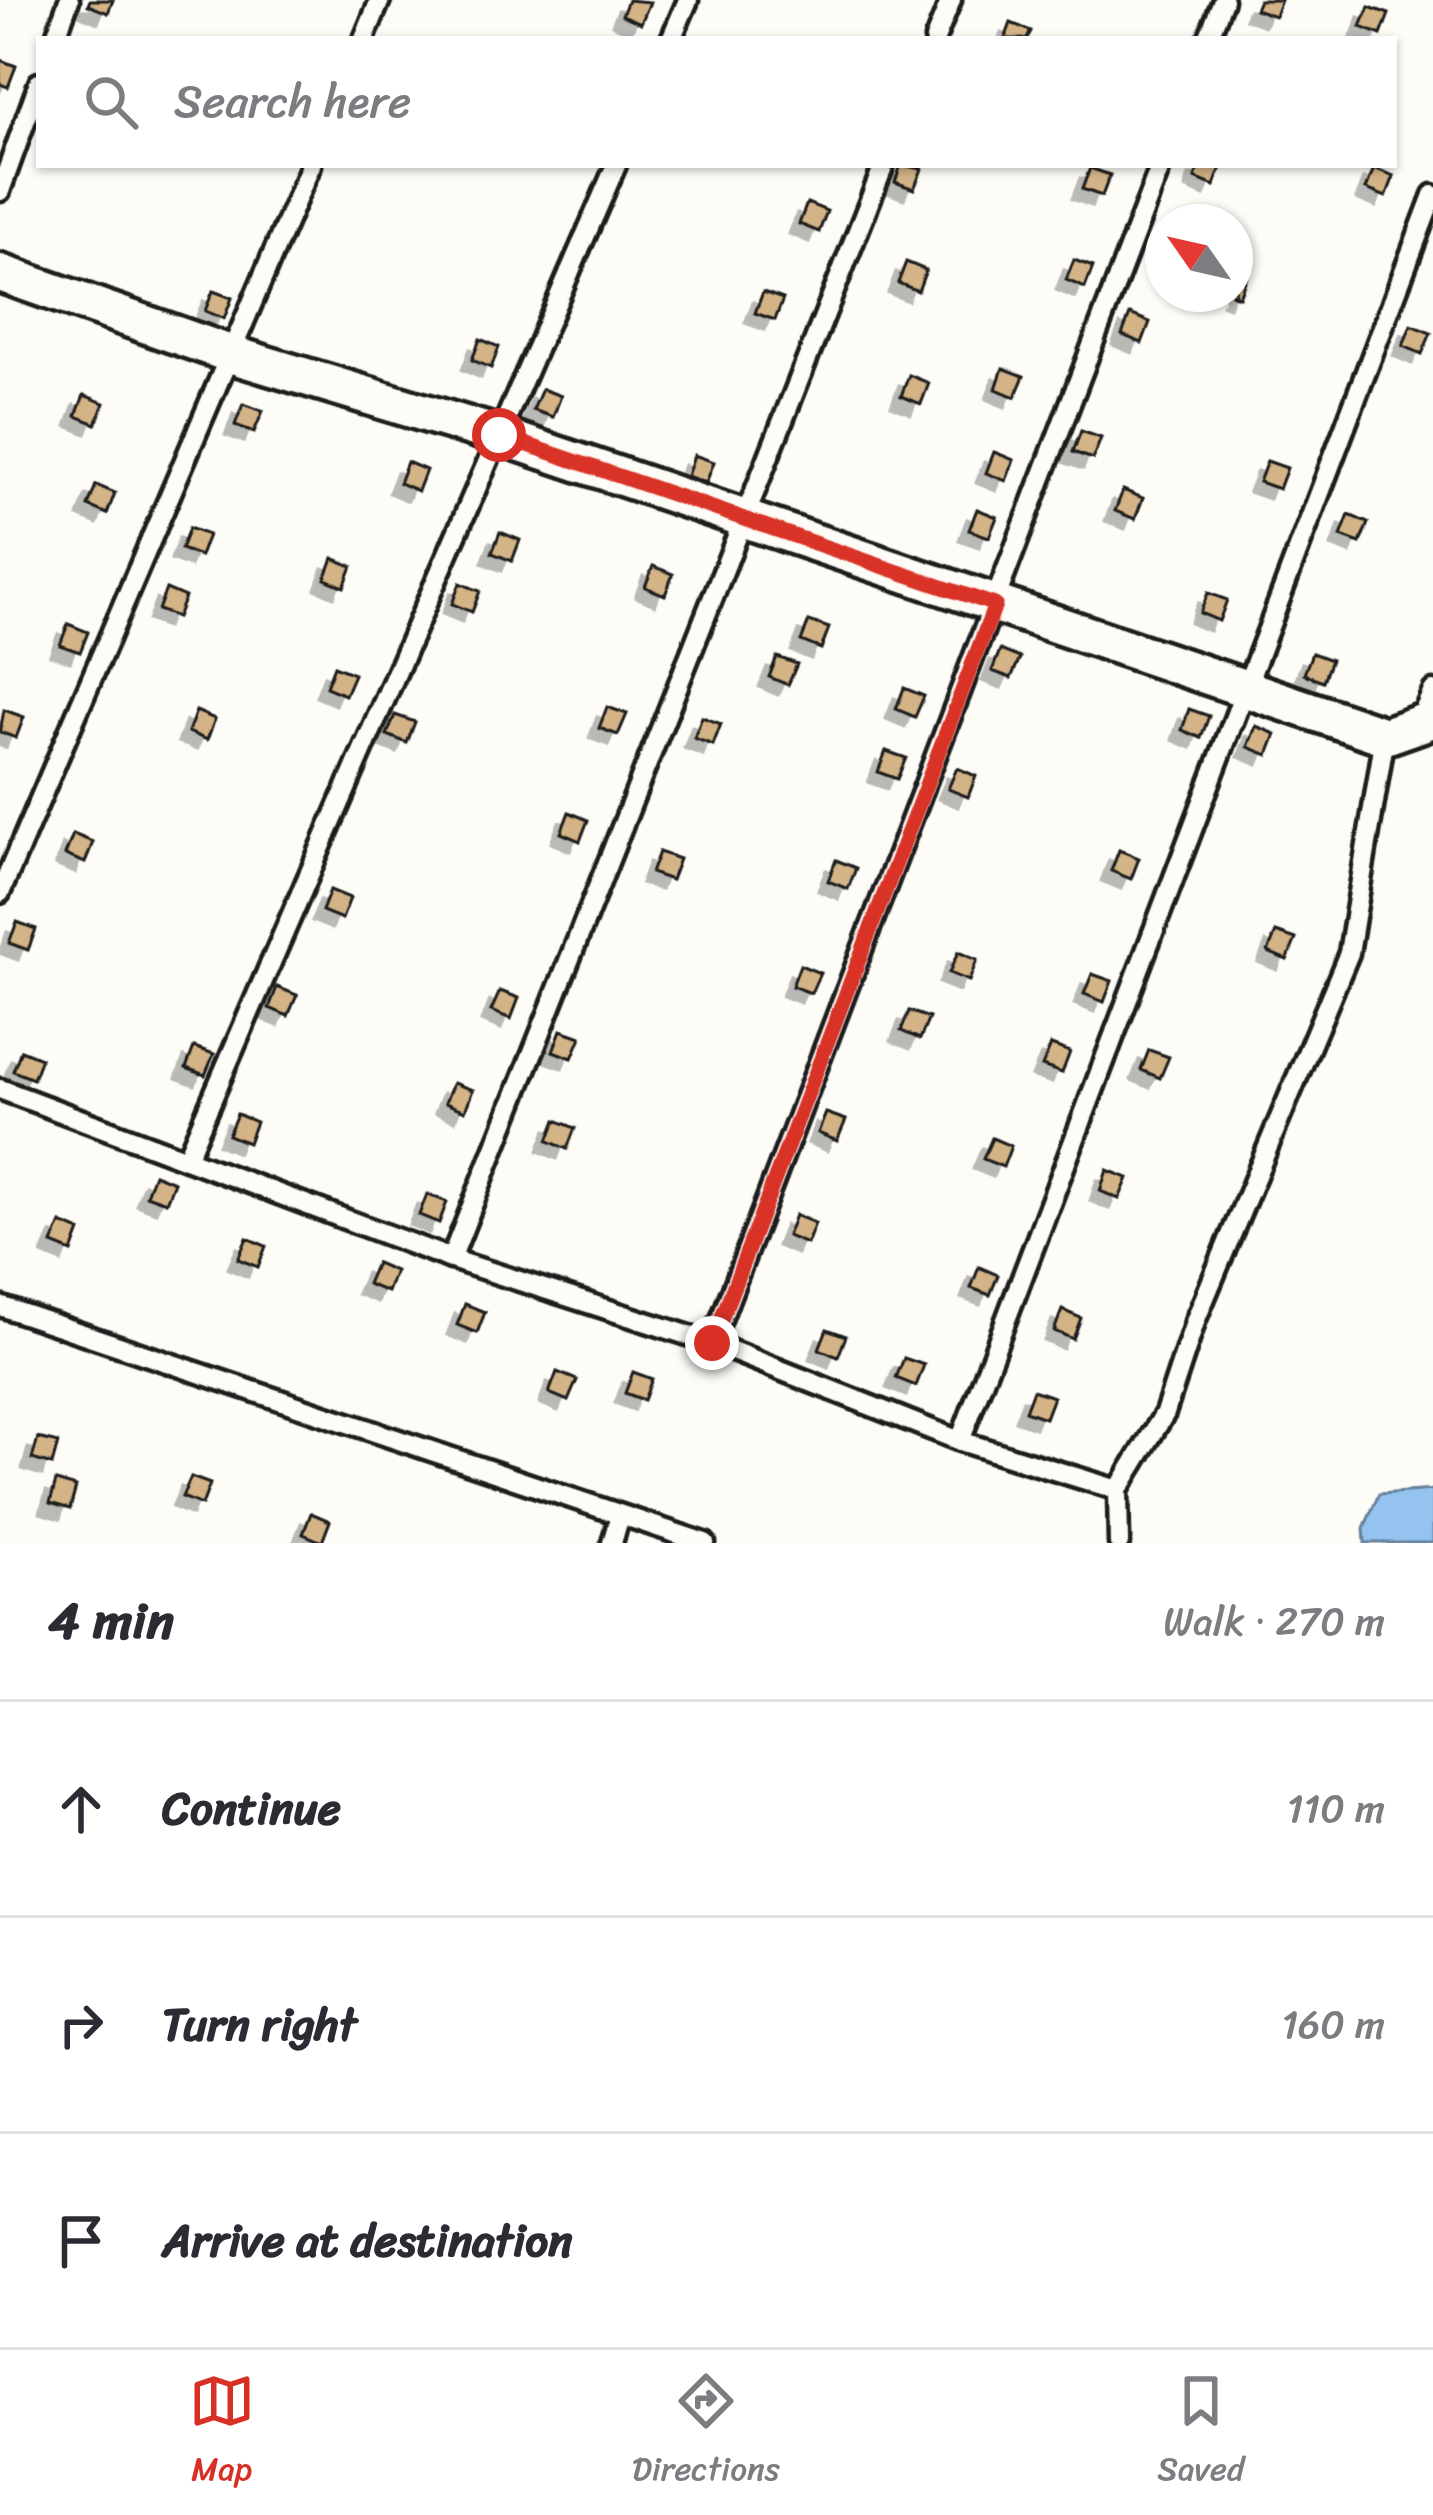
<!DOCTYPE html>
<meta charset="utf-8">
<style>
:root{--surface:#fff;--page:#f7f7f7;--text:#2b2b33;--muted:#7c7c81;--line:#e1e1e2;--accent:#d93025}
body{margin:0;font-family:Sriracha,sans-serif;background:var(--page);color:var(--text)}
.compass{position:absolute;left:1145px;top:204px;width:108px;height:108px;border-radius:50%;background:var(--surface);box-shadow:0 3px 9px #0004;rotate:304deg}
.stop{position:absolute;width:36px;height:36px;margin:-27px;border:9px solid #d93025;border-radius:50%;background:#fff}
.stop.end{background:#d93025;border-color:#fff;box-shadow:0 3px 12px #0008}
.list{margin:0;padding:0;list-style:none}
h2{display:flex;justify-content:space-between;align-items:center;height:156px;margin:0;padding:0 48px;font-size:51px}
h2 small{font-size:39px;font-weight:400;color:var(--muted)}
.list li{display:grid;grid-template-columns:78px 1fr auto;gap:36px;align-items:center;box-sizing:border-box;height:216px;padding:0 48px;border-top:3px solid var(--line)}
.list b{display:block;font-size:45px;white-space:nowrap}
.list em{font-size:39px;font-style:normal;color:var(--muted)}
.icon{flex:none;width:66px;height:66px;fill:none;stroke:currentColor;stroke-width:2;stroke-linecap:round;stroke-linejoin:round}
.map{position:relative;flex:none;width:1433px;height:1543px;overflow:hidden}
.search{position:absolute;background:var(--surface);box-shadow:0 3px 9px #0004;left:36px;right:36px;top:36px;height:132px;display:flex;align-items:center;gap:30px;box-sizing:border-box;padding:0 42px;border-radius:0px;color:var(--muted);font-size:45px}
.sheet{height:804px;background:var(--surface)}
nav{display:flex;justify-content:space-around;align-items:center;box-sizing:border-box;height:168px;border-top:3px solid var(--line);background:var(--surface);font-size:33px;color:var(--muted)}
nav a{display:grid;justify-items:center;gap:6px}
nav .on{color:var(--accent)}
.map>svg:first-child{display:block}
.water{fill:#95c3f0;stroke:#65809b;stroke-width:3}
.building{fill:#d4b487;stroke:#1c1c1c;stroke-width:3;filter:url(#shadow)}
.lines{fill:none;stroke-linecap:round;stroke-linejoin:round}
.lane-casing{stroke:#1c1c1c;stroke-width:27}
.street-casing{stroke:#1c1c1c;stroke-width:45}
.lane{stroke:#fdfcf7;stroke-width:18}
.street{stroke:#fdfcf7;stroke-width:36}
.route{stroke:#d93025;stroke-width:15}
</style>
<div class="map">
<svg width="1433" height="1543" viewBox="0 0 1433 1543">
<defs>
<filter id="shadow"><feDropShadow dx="-10" dy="10" stdDeviation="0" flood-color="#0004"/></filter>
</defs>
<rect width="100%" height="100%" fill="#fdfcf7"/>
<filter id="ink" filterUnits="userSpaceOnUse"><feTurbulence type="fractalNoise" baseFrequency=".00833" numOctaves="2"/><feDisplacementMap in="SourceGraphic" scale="24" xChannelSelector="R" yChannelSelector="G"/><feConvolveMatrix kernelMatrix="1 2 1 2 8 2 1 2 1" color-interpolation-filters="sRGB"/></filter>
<g filter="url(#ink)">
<path class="water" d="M1433 1490V1543H1365L1364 1528 1379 1494Z"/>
<g class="building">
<path d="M90 0H113L108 13 88 5Z"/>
<path d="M628 0 650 2 641 23 622 15Z"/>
<path d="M1259 0H1281L1275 16 1255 9Z"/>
<path d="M1369 7 1389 14 1381 35 1361 27Z"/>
<path d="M1011 23 1031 31 1027 39H1005Z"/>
<path d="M0 60 16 66 8 87 0 84Z"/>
<path d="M901 165 922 169 914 189 895 182Z"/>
<path d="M1199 165H1222L1214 186 1195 178Z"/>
<path d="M1090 168 1110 175 1102 196 1082 189Z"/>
<path d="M1374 168 1394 176 1386 197 1366 189Z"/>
<path d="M807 203 827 211 819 232 799 224Z"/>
<path d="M1074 260 1093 267 1085 288 1066 280Z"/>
<path d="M906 262 926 270 918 291 898 283Z"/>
<path d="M1235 272 1247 276 1239 297 1231 294H1235Z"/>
<path d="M213 291 232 298 224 319 205 311Z"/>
<path d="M763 292 783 299 775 320 755 313Z"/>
<path d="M1130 314 1150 322 1142 343 1122 335Z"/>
<path d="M1411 325 1431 333 1422 354 1403 346Z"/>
<path d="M480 339 499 347 491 368 472 360Z"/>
<path d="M1003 368 1024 376 1015 397 996 389Z"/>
<path d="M909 375 929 383 921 404 901 396Z"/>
<path d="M542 389 561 396 553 417 533 410Z"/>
<path d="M84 395 104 403 96 424 76 416Z"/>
<path d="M243 404 263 411 254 432 235 425Z"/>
<path d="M1081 431 1101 438 1093 459 1073 452Z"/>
<path d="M994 452 1014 460 1006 481 986 473Z"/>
<path d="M694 455 714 462 706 483 687 476Z"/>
<path d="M1267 461 1287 468 1279 489 1259 482Z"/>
<path d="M407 462 426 470 418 491 399 483Z"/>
<path d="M96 485 115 493 107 514 88 506Z"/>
<path d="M1123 490 1143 498 1135 519 1115 511Z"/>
<path d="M977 509 997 517 989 537 969 530Z"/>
<path d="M1349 515 1368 523 1360 543 1341 536Z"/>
<path d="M189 528 208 535 200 556 181 549Z"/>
<path d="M500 532 520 540 512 561 492 553Z"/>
<path d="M333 558 352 566 344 587 325 579Z"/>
<path d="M653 566 673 574 665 595 645 587Z"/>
<path d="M460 583 480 591 472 612 452 604Z"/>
<path d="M166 589 185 597 177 617 158 610Z"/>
<path d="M1208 593 1227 600 1219 621 1200 613Z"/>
<path d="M809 621 829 628 821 649 801 641Z"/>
<path d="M68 624 88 632 80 652 60 645Z"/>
<path d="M1000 650 1020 658 1011 678 992 671Z"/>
<path d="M1312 653 1331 660 1323 681 1304 674Z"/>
<path d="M777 657 797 664 788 685 769 677Z"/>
<path d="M334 666 354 674 345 695 326 687Z"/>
<path d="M904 688 924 696 915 717 896 709Z"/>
<path d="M607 707 627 714 618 735 599 728Z"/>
<path d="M1189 709 1209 716 1201 738 1182 730Z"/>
<path d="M4 710 24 717 16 738 0 732Z"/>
<path d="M196 711 215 719 207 740 188 732Z"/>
<path d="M395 715 415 722 407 743 387 735Z"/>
<path d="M702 717 721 724 713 745 694 738Z"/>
<path d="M1256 726 1276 734 1268 755 1248 747Z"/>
<path d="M886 751 906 758 897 779 878 772Z"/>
<path d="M957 768 976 776 968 797 948 789Z"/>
<path d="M569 812 588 820 580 841 561 833Z"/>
<path d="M73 834 93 842 85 863 65 855Z"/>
<path d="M1119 850 1139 858 1131 879 1111 871Z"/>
<path d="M659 852 679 859 671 880 651 873Z"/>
<path d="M836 860 856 868 848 889 828 881Z"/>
<path d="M330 890 350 898 342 919 322 911Z"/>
<path d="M17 922 36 929 28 950 9 943Z"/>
<path d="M1276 932 1296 939 1287 960 1268 952Z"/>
<path d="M958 952 977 960 969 981 949 973Z"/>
<path d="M800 965 820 973 811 993 792 986Z"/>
<path d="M1092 974 1112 981 1104 1002 1084 994Z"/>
<path d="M277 987 297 995 288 1016 269 1008Z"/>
<path d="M500 991 519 998 511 1019 491 1011Z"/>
<path d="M909 1011 929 1018 920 1039 901 1031Z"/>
<path d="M561 1030 581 1037 572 1058 553 1051Z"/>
<path d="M1051 1045 1070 1052 1062 1073 1042 1066Z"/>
<path d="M194 1047 214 1054 205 1075 186 1068Z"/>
<path d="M21 1050 41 1058 33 1079 13 1071Z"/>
<path d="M1149 1050 1169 1057 1160 1078 1141 1070Z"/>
<path d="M453 1083 473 1090 465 1111 445 1103Z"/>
<path d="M826 1113 846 1120 837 1141 818 1133Z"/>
<path d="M237 1114 256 1122 248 1143 228 1135Z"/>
<path d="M556 1120 575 1128 567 1149 548 1141Z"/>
<path d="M992 1138 1011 1146 1003 1167 983 1159Z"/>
<path d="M1107 1170 1128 1178 1119 1199 1100 1191Z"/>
<path d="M154 1174 174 1182 166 1202 146 1195Z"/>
<path d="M427 1194 447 1202 439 1223 419 1215Z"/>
<path d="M795 1215 815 1223 807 1244 787 1236Z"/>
<path d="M61 1223 80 1231 72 1252 52 1244Z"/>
<path d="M247 1238 266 1246 258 1267 238 1259Z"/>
<path d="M376 1263 395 1271 387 1292 367 1284Z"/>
<path d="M979 1267 998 1275 990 1295 971 1288Z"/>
<path d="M465 1304 485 1312 477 1333 457 1325Z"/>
<path d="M1062 1310 1081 1318 1073 1339 1054 1331Z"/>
<path d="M827 1329 846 1336 838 1357 819 1349Z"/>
<path d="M904 1358 924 1365 916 1386 896 1378Z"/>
<path d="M557 1372 577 1380 568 1401 549 1393Z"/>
<path d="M633 1372 652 1379 644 1400 625 1393Z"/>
<path d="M1033 1390 1053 1397 1045 1418 1025 1411Z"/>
<path d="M38 1438 58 1443 52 1465 32 1459Z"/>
<path d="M191 1477 210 1484 202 1505 182 1497Z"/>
<path d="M56 1481 76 1487 70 1509 50 1503Z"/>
<path d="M311 1513 330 1521 322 1542 303 1534Z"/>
</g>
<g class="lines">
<defs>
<g id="lane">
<path d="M55 39 69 0"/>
<path d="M364 39 380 0"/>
<path d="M671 39 688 0"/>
<path d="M935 39 951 0"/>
<path d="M1208 39 1223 0"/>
<path d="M0 191 39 83"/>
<path d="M1420 720 1433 691"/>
<path d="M0 893 311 165"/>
<path d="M0 1089 451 1259 712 1343 960 1441 1118 1490"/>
<path d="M186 1159 616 165"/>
<path d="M451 1259 884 165"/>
<path d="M0 1306 705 1543"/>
<path d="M712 1343 1161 165"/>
<path d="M960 1441 1433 195"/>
<path d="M612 1543 620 1515"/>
<path d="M1119 1543 1118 1490 1165 1413 1196 1319 1349 953 1385 736"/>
</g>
<path id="street" d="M0 273 233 355 498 435 1385 736 1433 719"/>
</defs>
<use href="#lane" class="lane-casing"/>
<use href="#street" class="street-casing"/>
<use href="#lane" class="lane"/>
<use href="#street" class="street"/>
</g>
</g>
<g class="lines" filter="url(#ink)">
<path class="route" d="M499 435 995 605 712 1343"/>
</g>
</svg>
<svg class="compass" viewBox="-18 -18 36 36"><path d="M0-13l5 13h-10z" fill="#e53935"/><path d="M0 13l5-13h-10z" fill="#7c7c81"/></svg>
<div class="stop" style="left:499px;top:435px"></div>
<div class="stop end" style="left:712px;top:1343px"></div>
<div class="search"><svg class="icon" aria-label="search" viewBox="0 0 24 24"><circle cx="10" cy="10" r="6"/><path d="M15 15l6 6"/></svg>Search here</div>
</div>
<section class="sheet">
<h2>4 min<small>Walk · 270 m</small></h2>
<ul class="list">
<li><svg class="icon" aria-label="ahead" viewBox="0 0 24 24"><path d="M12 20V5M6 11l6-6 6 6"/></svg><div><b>Continue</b></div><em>110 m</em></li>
<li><svg class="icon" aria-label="right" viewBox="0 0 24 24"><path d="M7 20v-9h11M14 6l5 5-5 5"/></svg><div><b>Turn right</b></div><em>160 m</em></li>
<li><svg class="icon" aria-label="arrive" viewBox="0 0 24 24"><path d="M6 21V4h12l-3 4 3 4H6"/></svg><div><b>Arrive at destination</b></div></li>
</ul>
</section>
<nav>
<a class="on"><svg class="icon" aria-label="map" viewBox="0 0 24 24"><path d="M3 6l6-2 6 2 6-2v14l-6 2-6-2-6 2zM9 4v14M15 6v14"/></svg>Map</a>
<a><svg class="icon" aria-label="directions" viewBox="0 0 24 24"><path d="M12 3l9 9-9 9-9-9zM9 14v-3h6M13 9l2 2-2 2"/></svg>Directions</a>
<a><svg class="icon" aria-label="saved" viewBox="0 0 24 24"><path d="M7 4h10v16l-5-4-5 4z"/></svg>Saved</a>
</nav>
